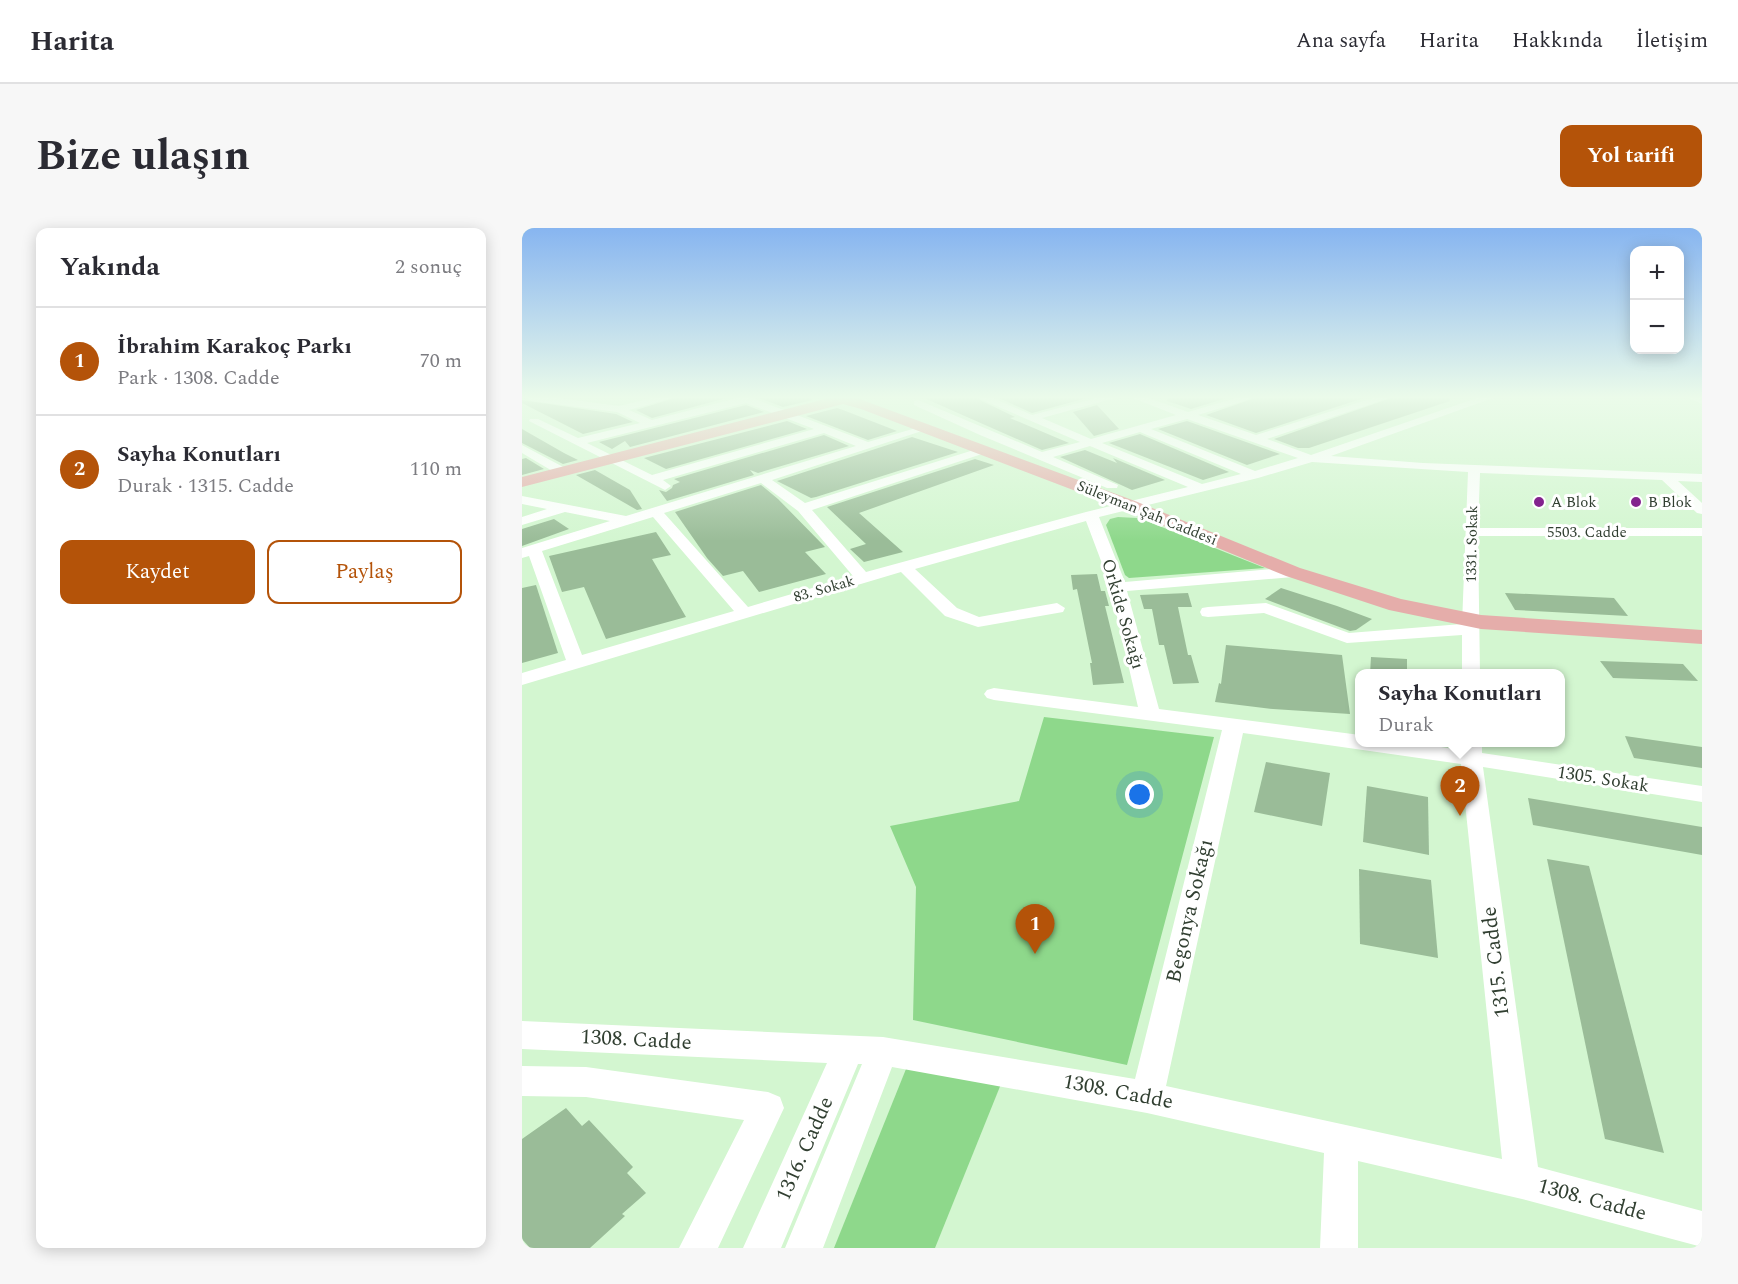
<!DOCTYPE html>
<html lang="tr">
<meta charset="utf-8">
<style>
:root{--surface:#fff;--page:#f7f7f7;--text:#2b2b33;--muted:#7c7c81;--line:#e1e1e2;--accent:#b45309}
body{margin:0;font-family:Spectral,serif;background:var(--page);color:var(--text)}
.controls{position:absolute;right:18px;top:18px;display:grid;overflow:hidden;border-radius:12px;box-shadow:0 3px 15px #0003}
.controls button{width:54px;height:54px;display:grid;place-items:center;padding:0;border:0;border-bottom:2px solid var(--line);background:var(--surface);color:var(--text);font:30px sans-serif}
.you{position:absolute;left:618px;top:567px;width:21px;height:21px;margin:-15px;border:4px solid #fff;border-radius:50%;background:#1a73e8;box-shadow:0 0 0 9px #1a73e833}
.badge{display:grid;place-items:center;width:39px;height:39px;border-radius:50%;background:var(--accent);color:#fff;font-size:20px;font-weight:700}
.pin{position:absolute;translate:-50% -50px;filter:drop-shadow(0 2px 3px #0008)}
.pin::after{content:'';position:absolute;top:32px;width:21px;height:18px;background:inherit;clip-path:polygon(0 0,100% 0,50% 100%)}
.popup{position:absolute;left:833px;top:441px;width:210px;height:78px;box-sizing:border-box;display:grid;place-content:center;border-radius:12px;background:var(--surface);filter:drop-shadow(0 2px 4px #0005);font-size:20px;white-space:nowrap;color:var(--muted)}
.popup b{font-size:22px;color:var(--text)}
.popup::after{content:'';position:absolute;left:50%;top:100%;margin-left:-12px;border:12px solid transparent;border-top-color:var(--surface)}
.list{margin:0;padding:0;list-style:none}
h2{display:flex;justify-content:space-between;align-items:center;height:78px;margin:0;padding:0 24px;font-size:26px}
h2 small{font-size:20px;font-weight:400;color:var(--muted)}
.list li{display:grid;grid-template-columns:39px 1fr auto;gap:18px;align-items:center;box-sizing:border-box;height:108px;padding:0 24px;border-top:2px solid var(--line)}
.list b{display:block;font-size:22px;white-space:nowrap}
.list p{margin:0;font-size:20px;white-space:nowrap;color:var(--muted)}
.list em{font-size:20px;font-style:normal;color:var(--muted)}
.actions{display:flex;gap:12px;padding:18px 24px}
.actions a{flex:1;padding:14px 0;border:2px solid var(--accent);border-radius:12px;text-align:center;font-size:21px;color:var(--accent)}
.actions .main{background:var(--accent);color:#fff}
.map{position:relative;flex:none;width:1180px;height:1020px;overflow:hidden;border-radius:12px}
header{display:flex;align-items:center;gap:36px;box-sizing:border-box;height:84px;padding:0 30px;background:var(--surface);border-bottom:2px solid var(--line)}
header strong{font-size:28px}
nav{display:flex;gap:33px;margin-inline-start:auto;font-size:21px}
.intro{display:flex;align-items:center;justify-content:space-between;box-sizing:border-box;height:144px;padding:0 36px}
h1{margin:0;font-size:42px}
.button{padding:15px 27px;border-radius:12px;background:var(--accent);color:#fff;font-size:21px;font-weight:700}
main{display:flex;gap:36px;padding:0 36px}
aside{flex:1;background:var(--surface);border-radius:12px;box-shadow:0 3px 15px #0003}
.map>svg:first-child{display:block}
.green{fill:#8ed88b}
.building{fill:#9abc98}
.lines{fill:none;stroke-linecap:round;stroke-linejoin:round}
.minor{fill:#fff;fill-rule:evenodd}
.major{fill:#e5adaa;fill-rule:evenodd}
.poi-dot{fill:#83238e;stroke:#fff;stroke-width:2}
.labels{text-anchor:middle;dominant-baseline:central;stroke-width:6;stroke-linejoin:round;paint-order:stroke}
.far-poi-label{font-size:15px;fill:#313f31;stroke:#fff;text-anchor:start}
.far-street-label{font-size:15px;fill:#313f31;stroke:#fff}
.street-label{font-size:18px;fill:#313f31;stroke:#fff}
.near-street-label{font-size:21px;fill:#313f31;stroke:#fff}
</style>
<header>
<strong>Harita</strong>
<nav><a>Ana sayfa</a><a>Harita</a><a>Hakkında</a><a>İletişim</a></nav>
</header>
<div class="intro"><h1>Bize ulaşın</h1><a class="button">Yol tarifi</a></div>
<main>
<aside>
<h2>Yakında<small>2 sonuç</small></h2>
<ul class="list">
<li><span class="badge">1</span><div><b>İbrahim Karakoç Parkı</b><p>Park · 1308. Cadde</p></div><em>70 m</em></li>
<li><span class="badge">2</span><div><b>Sayha Konutları</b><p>Durak · 1315. Cadde</p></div><em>110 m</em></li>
</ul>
<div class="actions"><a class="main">Kaydet</a><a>Paylaş</a></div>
</aside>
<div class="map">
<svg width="1180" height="1020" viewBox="0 0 1180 1020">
<rect width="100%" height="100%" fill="#d3f6d0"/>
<g class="green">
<path d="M596 289 615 290 627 294 743 340 607 350 603 347 584 297 588 291Z"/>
<path d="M522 489 692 509 605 837 391 792 394 659 368 598 497 573Z"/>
<path d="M386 836 481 851 413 1020H312Z"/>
</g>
<g class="building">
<path d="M152 170H205L130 190 114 182Z"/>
<path d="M237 170H287L291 172 261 179Z"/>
<path d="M402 170H454L493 189 488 190 547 215 520 222Z"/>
<path d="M477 170H565L510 185Z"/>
<path d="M645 170H705L669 181 645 173Z"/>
<path d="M733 170H842L734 205 684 187Z"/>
<path d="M869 170H927L928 173 787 220H776L752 211Z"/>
<path d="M0 172 94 186 111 194 61 206 0 175Z"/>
<path d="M224 177 242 184 108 219 103 213 90 221 77 214Z"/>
<path d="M575 177 597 201 572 208 551 184Z"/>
<path d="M315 180 321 182 375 203 346 212 284 188Z"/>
<path d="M265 193 285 201 144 241 122 230Z"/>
<path d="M665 193 758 226 725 237 636 201Z"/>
<path d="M0 201 42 225 56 232 41 236 0 215Z"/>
<path d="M618 206 707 244 681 252 587 215Z"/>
<path d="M302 207 327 218 236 245 228 242 232 247 145 273 137 262 144 264 150 260 151 257 158 254 152 251Z"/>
<path d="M390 209 436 224 294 269 289 270 255 253Z"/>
<path d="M563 222 595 235 591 230 643 252 610 262 538 229Z"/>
<path d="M4 230 22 241 0 247V231Z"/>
<path d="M453 231 472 237 337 285 381 324 342 334 328 321 344 316 305 279Z"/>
<path d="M73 242 108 262 120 281 115 282 54 247Z"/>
<path d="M239 257 256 271 303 319 283 324 304 346 237 364 221 343 201 348 185 330 153 284Z"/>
<path d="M32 291 47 301 0 318V301Z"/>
<path d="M134 304 149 327 130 331 164 389 84 411 62 359 40 364 27 328Z"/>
<path d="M575 346 579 363H583L587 378H583L602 455 571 457 568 435H570L555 361 551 362 549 347Z"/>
<path d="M14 357 36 425 0 435V360Z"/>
<path d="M759 360 815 378 850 391 834 402 828 403 743 371Z"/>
<path d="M666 365 670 379H656L666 427H669L677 455 651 456 642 417H637L630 381H622L618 367Z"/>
<path d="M983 365 1092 370 1106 388 993 382Z"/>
<path d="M704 417 820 427 828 486 751 481 693 474 697 455 699 456Z"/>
<path d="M849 429 885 431V446H848Z"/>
<path d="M1078 433 1161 436 1176 453 1091 450Z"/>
<path d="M1103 508 1180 519V540L1112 530Z"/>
<path d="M744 534 808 545 800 598 732 584Z"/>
<path d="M845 558 906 569 907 627 841 614Z"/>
<path d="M1006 570 1180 599V627L1011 597Z"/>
<path d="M1025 631 1067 638 1142 925 1083 911Z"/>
<path d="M837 641 909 652 916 730 838 716Z"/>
<path d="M44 880 60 898 67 892 111 939 105 945 124 965 100 986 103 988 68 1020H8L0 1011V911Z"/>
</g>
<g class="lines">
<g class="minor">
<path d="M5 170H37L97 178 130 170H150L107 182 130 192 215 170H230L346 214 404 197 409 200 250 252 283 275 458 220H466V224L290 282 344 344 564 284 666 259 568 218 531 229 596 257 595 260H585L458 207 392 177V173L396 172 520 224 558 214 456 170H471L510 187 575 170H593L520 190 569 211 654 187 611 170H627L666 184 714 170H731L676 187 734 207 851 170H867L745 211 789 227 955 170H971L809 228 901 235 1180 246V254L1156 253 1180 275V286L1175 285 1140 252 958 245 956 300H1180V308H956L958 446H940V407L825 415 742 385 686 389 680 388 678 384 680 380 686 379 744 375 827 405 940 396 946 244 790 234 736 250 577 289 603 354 771 339 779 344 771 349 605 363 637 481 838 507V514H887L938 522V514H960V525L1180 558V574L961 539 1016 939 1180 983V1019L1000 971 836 933V1020H798L802 925 625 885 370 839 301 1020H263L340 836H336L259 1020H221L305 835 0 821V793L361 809 613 851 700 502 472 472 465 470 462 466 465 462 472 460 616 479 587 354 564 293 393 341 435 380 457 389 535 375 543 380 541 384 456 399 423 388 379 344 0 457V445L44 432 7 328 0 330V320L88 293 43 284 0 297V289L25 281 0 276V268L104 288 334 218 302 205 141 252 149 258 143 262 7 193 8 191H16L56 210 118 195 95 184 10 173ZM224 175 292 201 130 247 65 215ZM665 191 776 230 733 243 629 201ZM618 204 719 246 680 256 580 215ZM239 255 276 283 331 348 226 379 142 285ZM131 289 212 383 60 427 20 323ZM721 505 939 536 980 931 644 858Z"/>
<path d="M1167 170H1180V176Z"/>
<path d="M0 217 45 241 47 244 41 248 37 247 0 225Z"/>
<path d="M0 838 64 839 246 864 258 869 262 880 196 1020H157L222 892 64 869 0 868Z"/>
</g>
<path class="major" d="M307 170H335L613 273 778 340 879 371 959 387 1180 402V416L959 401 867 382 764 348 601 281 339 181 321 176 0 259V249Z"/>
</g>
<linearGradient id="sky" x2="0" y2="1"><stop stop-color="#87b5f0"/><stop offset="0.54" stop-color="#ebfbea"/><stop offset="1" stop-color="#ebfbea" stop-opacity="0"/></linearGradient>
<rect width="1180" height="313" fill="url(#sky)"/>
<g class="poi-dot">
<circle cx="1017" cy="274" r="6"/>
<circle cx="1114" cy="274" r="6"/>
</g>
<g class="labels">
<g class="far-poi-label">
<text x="1029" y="274">A Blok</text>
<text x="1126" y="274">B Blok</text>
</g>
<g class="far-street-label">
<text transform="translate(625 285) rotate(22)">Süleyman Şah Caddesi</text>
<text x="1065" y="304">5503. Cadde</text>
<text transform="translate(950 316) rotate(-89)">1331. Sokak</text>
<text transform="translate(302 361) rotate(-16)">83. Sokak</text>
</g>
<g class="street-label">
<text transform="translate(601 386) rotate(74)">Orkide Sokağı</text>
<text transform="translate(1081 551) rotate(9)">1305. Sokak</text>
</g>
<g class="near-street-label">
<text transform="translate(668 683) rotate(-77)">Begonya Sokağı</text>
<text transform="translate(974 734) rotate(-97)">1315. Cadde</text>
<text transform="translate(114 812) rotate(3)">1308. Cadde</text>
<text transform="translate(596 864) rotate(11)">1308. Cadde</text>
<text transform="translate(283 921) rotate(-66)">1316. Cadde</text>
<text transform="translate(1070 972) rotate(15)">1308. Cadde</text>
</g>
</g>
</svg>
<div class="controls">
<button>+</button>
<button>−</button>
</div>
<div class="you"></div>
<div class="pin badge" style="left:513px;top:726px">1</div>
<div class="pin badge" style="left:938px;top:588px">2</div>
<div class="popup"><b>Sayha Konutları</b>Durak</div>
</div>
</main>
